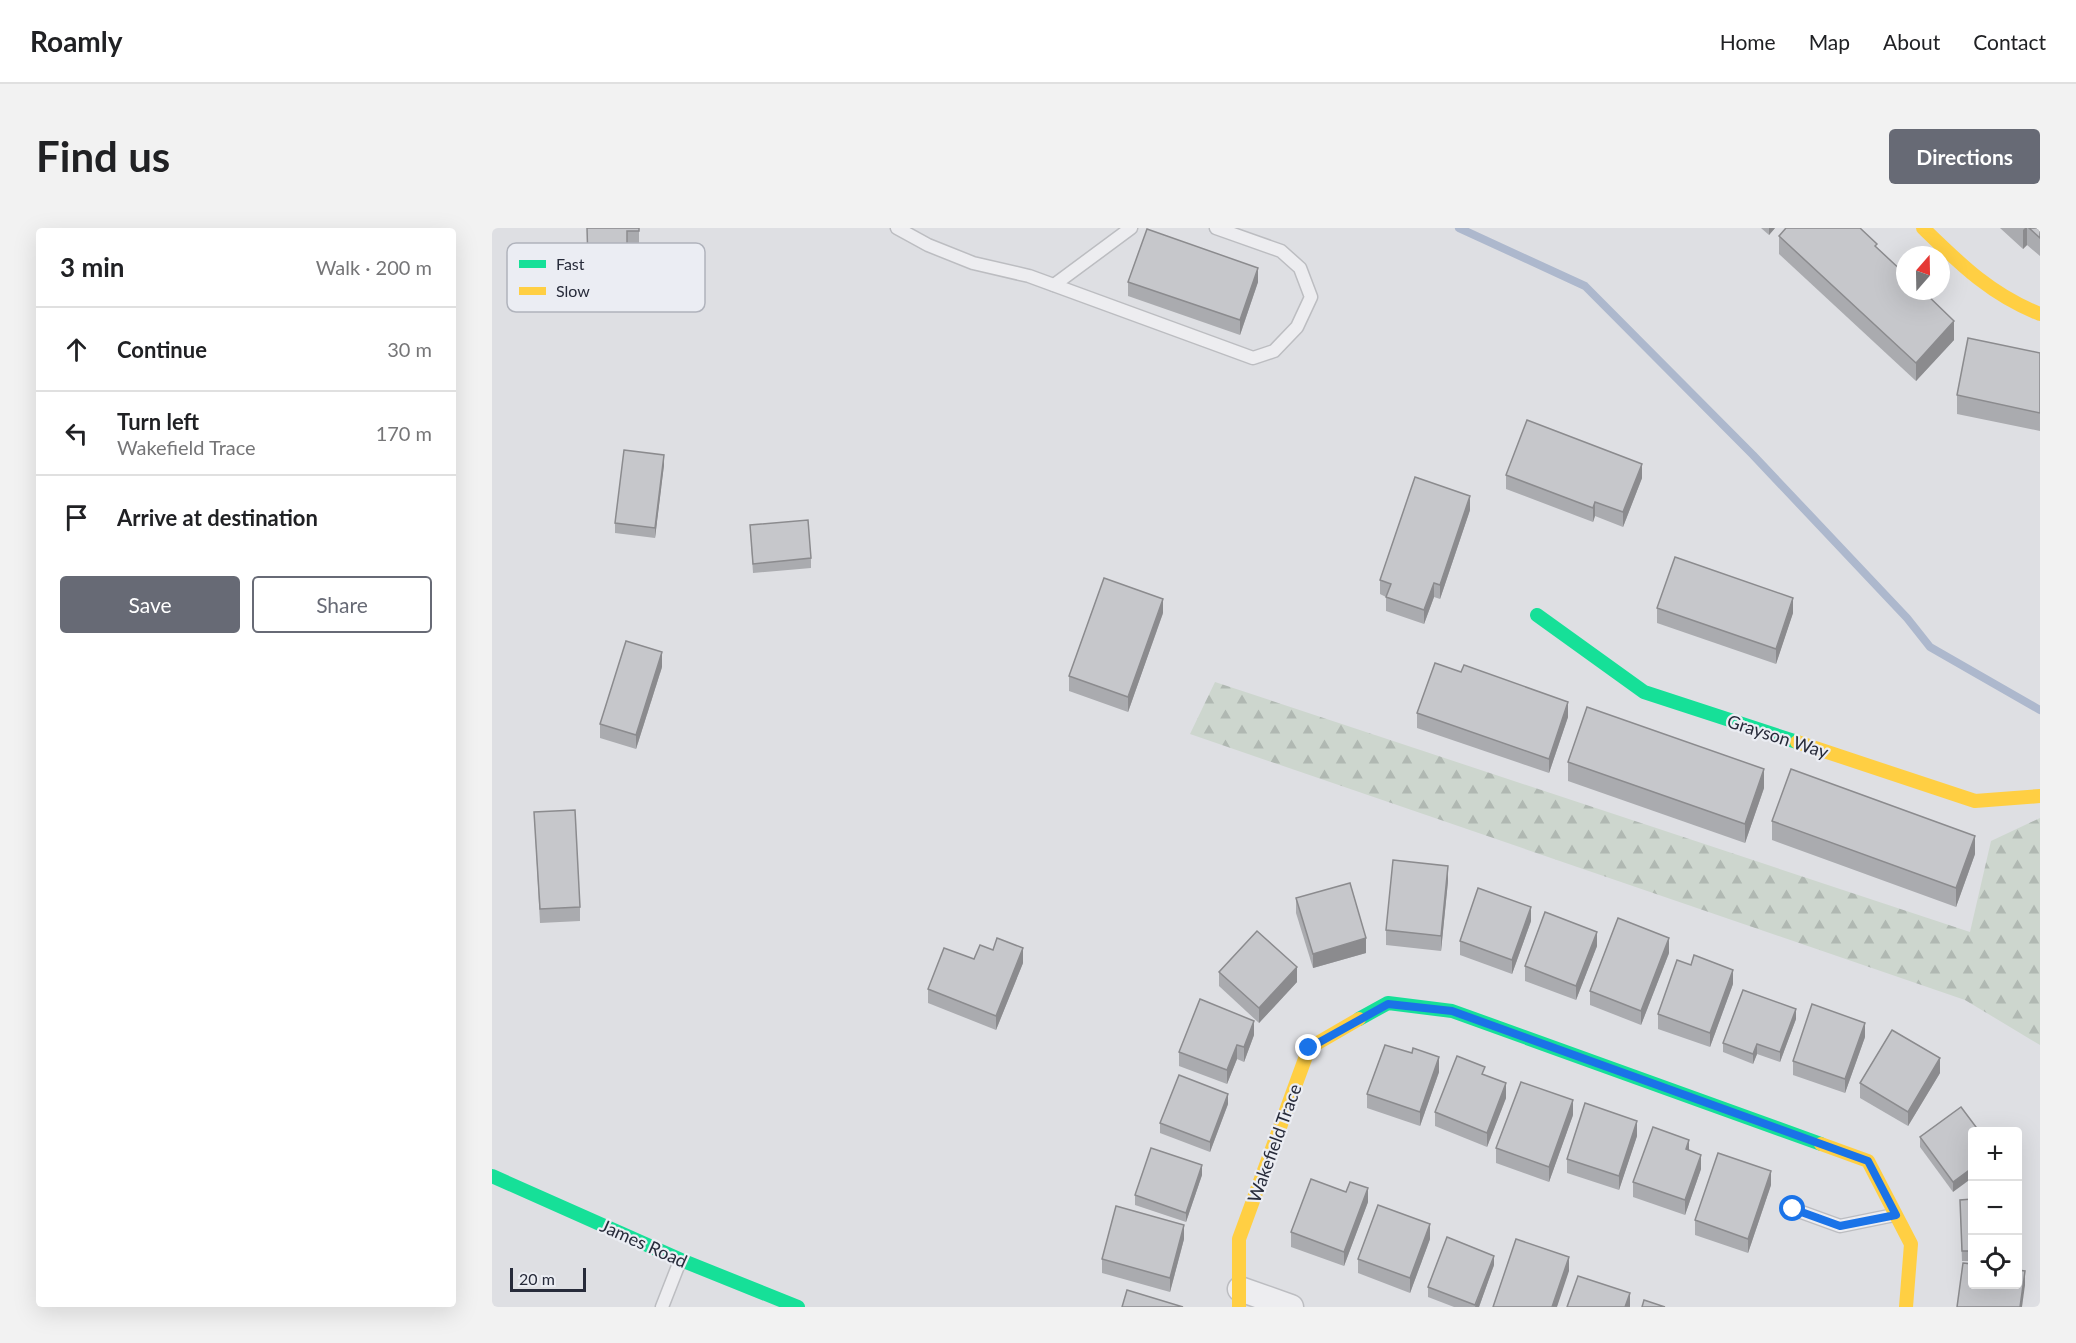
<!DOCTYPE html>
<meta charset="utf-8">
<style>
:root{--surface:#fff;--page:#f2f2f2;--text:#202124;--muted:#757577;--line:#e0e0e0;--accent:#676a75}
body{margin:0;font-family:Lato,sans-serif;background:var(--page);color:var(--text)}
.controls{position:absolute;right:18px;bottom:18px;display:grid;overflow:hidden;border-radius:6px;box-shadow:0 6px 24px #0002}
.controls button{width:54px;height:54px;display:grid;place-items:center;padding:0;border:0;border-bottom:2px solid var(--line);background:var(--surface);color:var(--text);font:30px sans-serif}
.compass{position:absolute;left:1404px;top:18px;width:54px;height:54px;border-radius:50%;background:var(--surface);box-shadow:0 6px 24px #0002;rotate:20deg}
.scale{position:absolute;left:18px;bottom:15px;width:76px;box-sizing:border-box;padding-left:6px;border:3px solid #272b3a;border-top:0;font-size:16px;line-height:21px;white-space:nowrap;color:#272b3a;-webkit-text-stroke:4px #ebedf3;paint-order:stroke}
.stop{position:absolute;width:18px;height:18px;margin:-14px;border:4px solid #1a73e8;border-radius:50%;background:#fff}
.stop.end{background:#1a73e8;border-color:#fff;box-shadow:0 2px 6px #0008}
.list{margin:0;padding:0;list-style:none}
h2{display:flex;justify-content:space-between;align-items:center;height:78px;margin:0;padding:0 24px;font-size:26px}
h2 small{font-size:20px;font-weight:400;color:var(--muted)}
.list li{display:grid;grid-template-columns:39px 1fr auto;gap:18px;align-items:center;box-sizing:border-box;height:84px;padding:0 24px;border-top:2px solid var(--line)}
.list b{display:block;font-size:22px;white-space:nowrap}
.list p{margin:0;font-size:20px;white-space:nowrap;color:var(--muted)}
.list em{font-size:20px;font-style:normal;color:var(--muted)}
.actions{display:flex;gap:12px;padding:18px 24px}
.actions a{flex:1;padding:14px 0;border:2px solid var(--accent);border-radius:6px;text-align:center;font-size:21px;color:var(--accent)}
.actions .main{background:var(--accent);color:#fff}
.icon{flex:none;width:33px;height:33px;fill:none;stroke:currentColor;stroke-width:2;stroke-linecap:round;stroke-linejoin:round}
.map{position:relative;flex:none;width:1548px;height:1079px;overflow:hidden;border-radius:6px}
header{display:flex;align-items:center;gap:36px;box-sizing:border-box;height:84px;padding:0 30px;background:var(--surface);border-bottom:2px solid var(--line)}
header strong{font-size:28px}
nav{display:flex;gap:33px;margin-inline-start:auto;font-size:21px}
.intro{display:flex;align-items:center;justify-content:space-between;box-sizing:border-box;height:144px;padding:0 36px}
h1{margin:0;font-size:42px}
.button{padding:15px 27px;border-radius:6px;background:var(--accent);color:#fff;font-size:21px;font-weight:700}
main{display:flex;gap:36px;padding:0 36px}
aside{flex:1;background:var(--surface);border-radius:6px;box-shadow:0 6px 24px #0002}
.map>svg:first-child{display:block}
.forest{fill:url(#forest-firs)}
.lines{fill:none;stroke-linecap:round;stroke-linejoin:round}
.stream{stroke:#adb8cd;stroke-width:8}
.lane-casing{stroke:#bcbdc1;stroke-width:15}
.street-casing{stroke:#bcbdc1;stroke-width:27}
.lane{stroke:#ededf0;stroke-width:12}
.street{stroke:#ededf0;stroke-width:24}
.fast{stroke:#16e098;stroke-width:14}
.slow{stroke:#ffcf43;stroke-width:14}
.wall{fill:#aaabaf}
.shaded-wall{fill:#8b8b8e}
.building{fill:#c6c7cb;stroke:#8b8b8e;stroke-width:1.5}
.route{stroke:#1a73e8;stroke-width:8}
.labels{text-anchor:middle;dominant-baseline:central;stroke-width:4.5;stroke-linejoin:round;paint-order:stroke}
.street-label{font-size:18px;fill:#272b3a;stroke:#ebedf3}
.key{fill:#ebedf3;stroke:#b0b3bc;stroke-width:1.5}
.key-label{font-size:16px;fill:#272b3a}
</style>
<header>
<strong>Roamly</strong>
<nav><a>Home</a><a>Map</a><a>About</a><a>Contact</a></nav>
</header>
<div class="intro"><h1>Find us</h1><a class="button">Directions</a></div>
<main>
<aside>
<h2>3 min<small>Walk · 200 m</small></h2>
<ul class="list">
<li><svg class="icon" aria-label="ahead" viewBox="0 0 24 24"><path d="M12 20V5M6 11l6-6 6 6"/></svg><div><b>Continue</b></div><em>30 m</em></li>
<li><svg class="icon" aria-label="left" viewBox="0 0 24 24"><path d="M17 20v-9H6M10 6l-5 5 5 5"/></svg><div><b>Turn left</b><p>Wakefield Trace</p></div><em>170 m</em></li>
<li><svg class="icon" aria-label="arrive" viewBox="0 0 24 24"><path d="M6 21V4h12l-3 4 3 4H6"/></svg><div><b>Arrive at destination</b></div></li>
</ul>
<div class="actions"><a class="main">Save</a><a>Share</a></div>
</aside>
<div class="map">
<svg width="1548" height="1079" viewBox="0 0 1548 1079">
<defs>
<pattern id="forest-firs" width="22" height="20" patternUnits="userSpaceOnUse" patternTransform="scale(1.5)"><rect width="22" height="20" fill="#cdd6ce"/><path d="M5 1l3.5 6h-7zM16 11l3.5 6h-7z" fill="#b0b8b2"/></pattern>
</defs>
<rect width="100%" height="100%" fill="#dedfe3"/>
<path class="forest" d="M723 454 1478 704 1499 613 1548 590V817L1473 772 698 506Z"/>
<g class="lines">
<path class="stream" d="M967 0 1093 58 1261 227 1415 390 1438 419 1548 482"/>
<defs>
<g id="lane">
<path d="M405 0 436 17 481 35 537 48 761 130 782 123 805 99 819 69 808 40 789 23 724 0"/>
<path d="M562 57 639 0"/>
<path d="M1301 981 1348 998 1402 987"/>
<path d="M170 1079 188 1033"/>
</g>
<path id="street" d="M748 1061 799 1079"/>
</defs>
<use href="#lane" class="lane-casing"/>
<use href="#street" class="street-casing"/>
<use href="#lane" class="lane"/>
<use href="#street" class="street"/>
<g class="fast">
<path d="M1045 387 1152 464 1305 514"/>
<path d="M867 791 896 775 960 783 1329 916"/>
<path d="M0 948 189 1032 306 1079"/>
</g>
<g class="slow">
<path d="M1431 0C1468 36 1499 67 1548 86"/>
<path d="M1305 514 1483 573 1548 568"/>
<path d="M1329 916 1376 933 1419 1016 1414 1079"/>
<path d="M747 1079V1011L817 820 867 791"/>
</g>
</g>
<g class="wall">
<path d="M95 0H147V17L135 18V48H96Z"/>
<path d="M1269 0H1283L1277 7Z"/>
<path d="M1508 0H1548V28L1535 17 1531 21Z"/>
<path d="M1287 8 1462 112 1424 153 1287 26Z"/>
<path d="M636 54H766L748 107 636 68Z"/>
<path d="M1548 125V203L1465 186V167Z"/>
<path d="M172 237 163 310 123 305V295Z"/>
<path d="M1014 247 1150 250 1131 299 1103 288 1101 294 1014 261Z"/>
<path d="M978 282 948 371 942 369 932 396 894 383V369L888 366V352Z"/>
<path d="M258 297 319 330V340L261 345Z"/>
<path d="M1165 380 1301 385 1284 436 1165 395Z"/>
<path d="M671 385 636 484 577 463V448Z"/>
<path d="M170 439 144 521 108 510V496Z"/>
<path d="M925 485 1076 489 1057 545 925 500Z"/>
<path d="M1076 534 1272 560 1253 615 1076 553Z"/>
<path d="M42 584 88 679V693L48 695Z"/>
<path d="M1280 593 1483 626 1464 679 1280 612Z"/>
<path d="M956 653 949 723 894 717V702Z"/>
<path d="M804 670 874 725 821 740 804 685Z"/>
<path d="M1039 693 1020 746 968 727V713Z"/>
<path d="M1105 718 1084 772 1033 753V738Z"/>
<path d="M1177 725 1149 797 1098 777V763Z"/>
<path d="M531 735 504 802 436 775V761Z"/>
<path d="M727 744 805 754 767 795 727 758Z"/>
<path d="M1241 756 1218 819 1166 801V786Z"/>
<path d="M1304 791 1288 834 1265 826 1261 836 1231 824V815Z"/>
<path d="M762 807 752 834 745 831 735 856 687 838V824Z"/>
<path d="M1373 809 1353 865 1301 847V833Z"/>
<path d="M920 825 947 844 928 898 875 880V866Z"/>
<path d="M1448 845 1416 898 1368 870V855Z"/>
<path d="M993 847 1014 870 995 919 943 898V884Z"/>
<path d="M736 876 718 924 668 905V895Z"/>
<path d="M1469 879 1461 964 1428 919V909Z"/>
<path d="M1081 887 1057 954 1004 935V920Z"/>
<path d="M1145 908 1127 962 1075 945V931Z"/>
<path d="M1197 922 1209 941 1193 987 1141 969V954Z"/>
<path d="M710 947 694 994 643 977V967Z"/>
<path d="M1279 957 1256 1025 1203 1007V992Z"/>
<path d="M1480 971V1033H1470L1468 972Z"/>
<path d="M876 974 852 1038 799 1019V1004Z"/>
<path d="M692 1011 678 1064 610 1045V1031Z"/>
<path d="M938 1011 918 1065 866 1045V1031Z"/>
<path d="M1002 1037 987 1079H962L936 1069V1059Z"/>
</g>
<g class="shaded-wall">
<path d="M1277 0H1283L1277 7Z"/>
<path d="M1533 0H1535V17L1531 21V2Z"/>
<path d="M766 40V54L748 107V92Z"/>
<path d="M1462 93V112L1424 153V135Z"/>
<path d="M172 227V237L163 310V300Z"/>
<path d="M1150 236V250L1131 299V284Z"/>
<path d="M978 268V282L948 371V357Z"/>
<path d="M1103 274V288L1101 294V280Z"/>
<path d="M942 355V369L932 396V382Z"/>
<path d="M1301 370V385L1284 436V421Z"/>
<path d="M671 371V385L636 484V469Z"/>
<path d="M170 424V439L144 521V507Z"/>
<path d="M1076 474V489L1057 545V531Z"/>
<path d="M1272 541V560L1253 615V596Z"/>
<path d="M1483 608V626L1464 679V660Z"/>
<path d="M956 638V653L949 723V708Z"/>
<path d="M1039 679V693L1020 746V732Z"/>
<path d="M1105 704V718L1084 772V758Z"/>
<path d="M874 710V725L821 740V726Z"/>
<path d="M1177 710V725L1149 797V783Z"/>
<path d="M531 720V735L504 802V788Z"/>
<path d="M805 739V754L767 795V780Z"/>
<path d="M1241 742V756L1218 819V805Z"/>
<path d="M1304 781V791L1288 834V824Z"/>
<path d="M762 793V807L752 834V819Z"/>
<path d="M1373 795V809L1353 865V851Z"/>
<path d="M1265 816V826L1261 836V826Z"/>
<path d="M745 817V831L735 856V842Z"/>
<path d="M947 829V844L928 898V884Z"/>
<path d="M1448 830V845L1416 898V884Z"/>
<path d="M1014 855V870L995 919V905Z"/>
<path d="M736 866V876L718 924V914Z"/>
<path d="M1081 872V887L1057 954V939Z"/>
<path d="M1145 893V908L1127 962V948Z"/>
<path d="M1197 912V926L1194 921Z"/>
<path d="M1209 927V941L1193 987V972Z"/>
<path d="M710 937V947L694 994V985Z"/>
<path d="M1480 940V950L1461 964V954Z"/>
<path d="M1279 943V957L1256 1025V1011Z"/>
<path d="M876 960V974L852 1038V1024Z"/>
<path d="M938 996V1011L918 1065V1050Z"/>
<path d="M692 997V1011L678 1064V1050Z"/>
<path d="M1002 1028V1037L987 1079H983Z"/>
<path d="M1077 1029V1043L1065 1079H1060Z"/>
<path d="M1533 1043V1057L1530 1079H1528Z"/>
<path d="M1138 1065V1079H1133Z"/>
</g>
<g class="building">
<path d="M95 0H147V3H135V33L96 34Z"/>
<path d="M1294 0H1368L1385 16 1383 18 1413 46V63H1431L1462 93 1424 135 1287 8Z"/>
<path d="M1537 0H1548V10Z"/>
<path d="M655 1 766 40 748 92 636 54Z"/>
<path d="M1476 110 1548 125V185L1465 167Z"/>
<path d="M1035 192 1150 236 1131 284 1103 274 1101 280 1014 247Z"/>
<path d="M132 222 172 227 163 300 123 295Z"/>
<path d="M923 249 978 268 948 357 942 355 932 382 894 369 899 356 888 352Z"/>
<path d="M316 292 319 330 261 336 258 297Z"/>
<path d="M1183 329 1301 370 1284 421 1165 380Z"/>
<path d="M612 350 671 371 636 469 577 448Z"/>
<path d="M134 413 170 424 144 507 108 496Z"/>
<path d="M943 435 969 444 972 437 1076 474 1057 531 925 485Z"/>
<path d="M1095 479 1272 541 1253 596 1076 534Z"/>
<path d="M1299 541 1483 608 1464 660 1280 593Z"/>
<path d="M83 582 88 679 48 681 42 584Z"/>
<path d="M901 632 956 638 949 708 894 702Z"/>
<path d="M858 655 874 710 821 726 804 670Z"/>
<path d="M986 660 1039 679 1020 732 968 713Z"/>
<path d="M1053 684 1105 704 1084 758 1033 738Z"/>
<path d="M1126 690 1177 710 1149 783 1098 763Z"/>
<path d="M765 703 805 739 767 780 727 744Z"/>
<path d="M505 710 531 720 504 788 436 761 452 720 482 731 488 717 501 722Z"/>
<path d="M1202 727 1241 742 1218 805 1166 786 1185 732 1199 737Z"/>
<path d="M1251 762 1304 781 1288 824 1265 816 1261 826 1231 815Z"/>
<path d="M708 771 762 793 752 819 745 817 735 842 687 824Z"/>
<path d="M1320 776 1373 795 1353 851 1301 833Z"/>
<path d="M1400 802 1448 830 1416 884 1368 855Z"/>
<path d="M893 817 920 825 921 820 947 829 928 884 875 866Z"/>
<path d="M965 828 993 839 990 846 1014 855 995 905 943 884Z"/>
<path d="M687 847 736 866 718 914 668 895Z"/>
<path d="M1029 854 1081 872 1057 939 1004 920Z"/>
<path d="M1093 875 1145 893 1127 948 1075 931Z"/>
<path d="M1469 879 1487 903H1480V940L1461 954 1428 909Z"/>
<path d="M1161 899 1197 912 1194 921 1209 927 1193 972 1141 954Z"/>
<path d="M659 920 710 937 694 985 643 967Z"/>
<path d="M1226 925 1279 943 1256 1011 1203 992Z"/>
<path d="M819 951 854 964 858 954 876 960 852 1024 799 1004Z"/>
<path d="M1480 971V1023H1470L1468 972Z"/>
<path d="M886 977 938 996 918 1050 866 1031Z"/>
<path d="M624 978 692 997 678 1050 610 1031Z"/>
<path d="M955 1009 1002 1028 983 1077 936 1059Z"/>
<path d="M1024 1011 1077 1029 1060 1079H1001Z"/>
<path d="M1471 1035 1480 1036V1056H1526V1042L1533 1043 1528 1079H1465Z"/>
<path d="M1086 1048 1138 1065 1133 1079H1075Z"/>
<path d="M635 1062 691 1079H630Z"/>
<path d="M1152 1072 1173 1079H1150Z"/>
</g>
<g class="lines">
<path class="route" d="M817 820 896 776 960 783 1376 933 1404 987 1348 998 1301 981"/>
</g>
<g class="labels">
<g class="street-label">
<text transform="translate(1286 508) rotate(18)">Grayson Way</text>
<text transform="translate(782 915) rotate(-70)">Wakefield Trace</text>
<text transform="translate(152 1015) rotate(24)">James Road</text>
</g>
</g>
<rect x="15" y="15" width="198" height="69" rx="9" class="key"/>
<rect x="27" y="32" width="27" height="8" fill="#16e098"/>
<rect x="27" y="59" width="27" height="8" fill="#ffcf43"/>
<g class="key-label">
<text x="64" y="42">Fast</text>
<text x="64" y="69">Slow</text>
</g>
</svg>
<div class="controls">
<button>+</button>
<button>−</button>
<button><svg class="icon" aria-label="locate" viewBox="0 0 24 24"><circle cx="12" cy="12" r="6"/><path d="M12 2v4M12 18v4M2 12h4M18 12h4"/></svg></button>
</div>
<svg class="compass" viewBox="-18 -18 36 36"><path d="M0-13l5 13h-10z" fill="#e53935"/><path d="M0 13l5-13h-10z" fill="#757577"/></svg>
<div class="scale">20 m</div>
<div class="stop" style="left:1301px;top:981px"></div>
<div class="stop end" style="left:817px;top:820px"></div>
</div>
</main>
